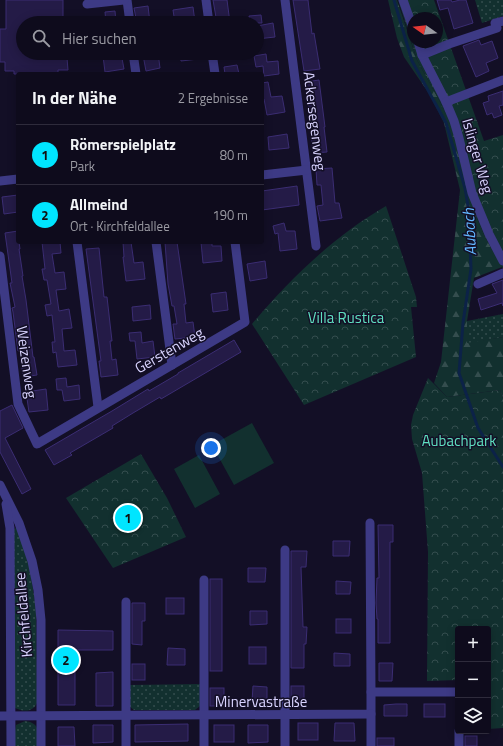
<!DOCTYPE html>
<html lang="de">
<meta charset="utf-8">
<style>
:root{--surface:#0e0b1c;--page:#1c1929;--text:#f1f3f6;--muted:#9b9ba3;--line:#2e2b3b;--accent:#00e5ff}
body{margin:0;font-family:"Titillium Web",sans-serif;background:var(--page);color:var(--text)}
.controls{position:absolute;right:12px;bottom:12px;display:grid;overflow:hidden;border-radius:4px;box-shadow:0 2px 10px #0003}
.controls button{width:36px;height:36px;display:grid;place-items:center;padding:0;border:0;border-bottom:1px solid var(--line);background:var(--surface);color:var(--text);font:20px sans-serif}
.compass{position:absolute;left:407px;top:12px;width:36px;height:36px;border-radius:50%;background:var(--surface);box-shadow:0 2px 10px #0003;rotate:284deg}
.you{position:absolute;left:211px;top:448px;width:14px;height:14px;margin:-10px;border:3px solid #fff;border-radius:50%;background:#1a73e8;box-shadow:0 0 0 6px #1a73e833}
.badge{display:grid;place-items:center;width:26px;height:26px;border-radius:50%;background:var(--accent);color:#111;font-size:13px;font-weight:700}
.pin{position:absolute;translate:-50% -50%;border:2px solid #fff;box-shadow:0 1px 4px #0006}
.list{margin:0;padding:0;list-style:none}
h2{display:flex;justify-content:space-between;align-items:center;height:52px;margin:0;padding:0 16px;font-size:17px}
h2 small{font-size:13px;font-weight:400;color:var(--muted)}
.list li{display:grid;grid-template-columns:26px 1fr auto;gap:12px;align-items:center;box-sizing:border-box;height:60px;padding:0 16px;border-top:1px solid var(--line)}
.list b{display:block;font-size:15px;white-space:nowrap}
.list p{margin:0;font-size:13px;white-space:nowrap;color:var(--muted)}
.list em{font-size:13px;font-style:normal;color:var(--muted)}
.icon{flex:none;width:22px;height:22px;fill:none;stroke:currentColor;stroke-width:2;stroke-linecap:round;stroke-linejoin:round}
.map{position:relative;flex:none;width:503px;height:746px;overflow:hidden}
.search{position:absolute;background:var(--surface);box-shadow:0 2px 10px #0003;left:16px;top:16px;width:248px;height:44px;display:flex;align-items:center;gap:10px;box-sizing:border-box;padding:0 14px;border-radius:22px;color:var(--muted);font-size:15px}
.panel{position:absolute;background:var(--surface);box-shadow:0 2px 10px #0003;left:16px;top:72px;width:248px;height:172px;border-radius:4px}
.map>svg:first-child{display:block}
.grass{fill:url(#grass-dots)}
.forest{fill:url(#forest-firs)}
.park{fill:url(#park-crowns);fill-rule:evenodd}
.pitch{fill:#12302f}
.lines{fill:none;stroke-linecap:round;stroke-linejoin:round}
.stream{stroke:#0c2248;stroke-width:3}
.building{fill:#241b47;stroke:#3b2d73}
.minor{stroke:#3d3a85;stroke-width:9}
.labels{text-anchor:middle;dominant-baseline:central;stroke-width:3;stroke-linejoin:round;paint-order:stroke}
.street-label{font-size:15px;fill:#d9d4ff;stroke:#130f26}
.park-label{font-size:15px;fill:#5fe0c0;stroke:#130f26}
.water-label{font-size:16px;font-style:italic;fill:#62b6ff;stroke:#130f26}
</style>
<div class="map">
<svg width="503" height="746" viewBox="0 0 503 746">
<defs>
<pattern id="grass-dots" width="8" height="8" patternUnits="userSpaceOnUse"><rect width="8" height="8" fill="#12302f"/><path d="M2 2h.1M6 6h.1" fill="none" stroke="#344d4e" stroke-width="1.8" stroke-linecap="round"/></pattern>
<pattern id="forest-firs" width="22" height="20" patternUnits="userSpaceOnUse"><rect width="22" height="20" fill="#12302f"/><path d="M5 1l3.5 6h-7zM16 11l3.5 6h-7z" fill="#344d4e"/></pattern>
<pattern id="park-crowns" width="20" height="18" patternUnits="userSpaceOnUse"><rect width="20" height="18" fill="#12302f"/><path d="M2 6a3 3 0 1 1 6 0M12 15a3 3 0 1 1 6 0" fill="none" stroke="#344d4e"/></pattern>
</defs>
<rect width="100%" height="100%" fill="#130f26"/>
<g class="grass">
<path d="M475 0H503V16L482 23Z"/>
<path d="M503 314V337L467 344V321Z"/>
<path d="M17 527 29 564 36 608 37 703C33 712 24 712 15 708L13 530Z"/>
<path d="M200 684V706L195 710H134L129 706V685Z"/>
<path d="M25 721C41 723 38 733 38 746H15V731L16 725Z"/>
</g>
<path class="forest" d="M388 0H397L417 60 451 122 476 215 485 237 502 267 474 278 467 321V343L503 337V398L500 390 447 397 434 383 441 362 460 190 444 123 430 95 404 57 397 38Z"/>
<g class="park">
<path d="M398 0H434L484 141 503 135V269L485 237 476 215 451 122 417 60ZM413 18H437V42H413Z"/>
<path d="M386 206 416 297 417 307H411L416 357 304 405 252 324C290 279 334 236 386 206Z"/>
<path d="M428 378 447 397 500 390 503 398V728L488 729V629H458V680L427 681 428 552 422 473 412 439 411 425 413 415Z"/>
<path d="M141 454 167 498 186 537 113 568 66 498Z"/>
</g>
<g class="pitch">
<path d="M252 423 274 463 234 485 212 445Z"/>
<path d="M199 455 220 494 195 508 174 469Z"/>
</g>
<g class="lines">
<path class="stream" d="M394 0 412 61 446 123 465 188 469 212 471 269 463 323 459 373 478 428 503 467"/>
</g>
<g class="building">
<path d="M6 0H63V23H23V53H64V58H67L68 70H58V74H14V71H5V62H0V29H6Z"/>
<path d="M213 0H227L230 23H217Z"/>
<path d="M293 0H308L312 34 314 33 320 69 304 71Z"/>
<path d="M437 0H451L452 2 460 0H466L473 23 454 29 448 8 440 10Z"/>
<path d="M148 6 150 23H137L134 8Z"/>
<path d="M193 7 195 22 175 23 173 10Z"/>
<path d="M115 11 116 23H106L105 12Z"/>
<path d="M261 15 262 23H250L249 16Z"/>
<path d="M273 23 275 37 257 39V26Z"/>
<path d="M479 40 481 45 492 41 498 58 486 63 489 71 476 77 463 46Z"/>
<path d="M121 53 124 69 105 72 103 56Z"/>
<path d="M153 53H158L160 68 146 71 143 55Z"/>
<path d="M180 53H206L207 58 181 61Z"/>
<path d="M266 54 267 62 278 61 279 74 264 76 263 66 256 67 254 56Z"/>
<path d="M237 65 239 74H225L224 67Z"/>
<path d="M319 80 325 127H324L327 152 313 153 311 134H312L306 82Z"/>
<path d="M268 82 271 97 282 96 285 112 267 115 264 99H262V91H263L262 83Z"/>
<path d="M503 91V105L499 106 502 115 494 118 492 113 487 115 483 103 489 101 488 96Z"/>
<path d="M287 134 289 148 269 150 268 137Z"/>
<path d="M332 168 335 203H339L342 218 320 221 317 206 323 205 321 185H317L316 169Z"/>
<path d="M297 186 299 205 262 210V191Z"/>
<path d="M18 195V212L4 214 2 197Z"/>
<path d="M284 223 286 231H295L297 249 280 251 278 233 275 234 273 226Z"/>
<path d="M18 231V242H19L20 249H19L23 276H22L26 300 33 357H34L37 375 23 377 20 351H18L13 312 12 308 15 307 10 283H12L5 233Z"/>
<path d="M42 242H60L61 253 52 254 55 273 64 272 66 289 56 290 59 311 69 309 72 328 62 329 64 351 75 350 77 365 58 367 56 352 53 353 52 342H55L52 315 47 316 45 305 51 304 47 280H44L42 269H45Z"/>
<path d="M123 242H131L134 263 143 262 145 279 126 281 123 257H124Z"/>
<path d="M165 242H177L186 304H184L186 323 193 322 195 337 175 339 173 324H177L174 306H172L168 284Z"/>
<path d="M201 242H212V246H221L222 261 203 263Z"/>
<path d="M99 248 104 297H107L112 341H110L112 360 116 359 118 375 101 377 99 361H101L86 249Z"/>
<path d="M265 261 267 278 250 281 247 264Z"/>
<path d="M503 280V306L502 303 481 310 478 299 497 293 492 284Z"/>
<path d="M226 292 228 310 213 312 211 294Z"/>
<path d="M150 305 151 319 133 321 132 307Z"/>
<path d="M141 332 142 343 153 341 155 357 137 359 135 341H130L129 333Z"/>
<path d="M234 340 241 352 161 399 160 397 133 413 112 426 113 428 70 453 72 455 54 465 45 450 112 411 148 389 149 391 178 374V373Z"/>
<path d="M66 378 67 387 79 385 80 399 64 401 62 390H57L56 379Z"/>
<path d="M46 389 48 410 29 412 26 392Z"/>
<path d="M12 405 23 428 5 438 31 489 22 494 0 452V411Z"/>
<path d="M378 525H393V542H390V643H378V619H377L376 603 377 578H379Z"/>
<path d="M333 541H350L349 556H333Z"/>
<path d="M291 551H307L306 567H301L303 627H307L306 644H304V668H291Z"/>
<path d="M248 568H266L265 582H248Z"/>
<rect x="210" y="579" width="12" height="92"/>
<path d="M336 581 351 582 350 594H336Z"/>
<rect x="166" y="598" width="18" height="16"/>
<path d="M132 603H145V621H142V645L132 644Z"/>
<path d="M250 611H267V624L250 625Z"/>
<rect x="336" y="619" width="15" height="14"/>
<path d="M58 630 113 631V650H75V705H58Z"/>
<rect x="249" y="647" width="17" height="17"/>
<path d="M168 648 185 649V665H167Z"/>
<path d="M334 653 350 654V666H334Z"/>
<path d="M379 663H393L392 681H379Z"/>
<rect x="132" y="664" width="13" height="16"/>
<path d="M113 672V706H96V673Z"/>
<path d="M253 686 267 687V702H252Z"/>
<rect x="291" y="686" width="13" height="16"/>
<rect x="210" y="688" width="14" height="18"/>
<path d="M396 704H407V716H384V705Z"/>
<rect x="424" y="704" width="21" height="13"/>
<rect x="298" y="723" width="20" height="17"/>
<path d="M335 723H354L355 741H334Z"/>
<path d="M188 724V741L135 742V725Z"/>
<path d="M93 725H113V742L93 743Z"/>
<rect x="214" y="725" width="20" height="17"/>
<path d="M248 725H268V742L248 743Z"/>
<path d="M58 727H74L75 746H58Z"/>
<rect x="465" y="736" width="12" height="10"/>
<rect x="377" y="738" width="17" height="8"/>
</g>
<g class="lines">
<g class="minor">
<path d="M127 0 130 23"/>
<path d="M206 0 209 23"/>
<path d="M285 0 316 246"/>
<path d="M403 0 413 28"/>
<path d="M87 4 124 0"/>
<path d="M418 42 422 55 446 102 503 80"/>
<path d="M133 53 136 74"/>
<path d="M212 53 215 74"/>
<path d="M422 55 449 44 497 28 495 23 503 21"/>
<path d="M446 102 454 121 459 138 472 193 489 234 503 261"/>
<path d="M262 175 307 170"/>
<path d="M0 181 18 179"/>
<path d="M77 242 98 407"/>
<path d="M156 242 172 365"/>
<path d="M0 256 18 404 37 444 245 322 235 242"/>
<path d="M478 284 503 273"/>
<path d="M0 485 19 523 32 561 38 590 41 620V746"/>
<path d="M6 504 10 528 11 746"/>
<path d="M370 523 371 692"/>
<path d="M285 550V746"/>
<path d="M204 580V746"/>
<path d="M0 716 371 714V692H458"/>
<path d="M459 731V746"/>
<path d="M126 746V602"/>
<path d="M371 746V714"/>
</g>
</g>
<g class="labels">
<g class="street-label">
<text transform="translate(315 121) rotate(83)">Ackersegenweg</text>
<text transform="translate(478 156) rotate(74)">Islinger Weg</text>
<text transform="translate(169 350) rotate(-30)">Gerstenweg</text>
<text transform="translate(27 362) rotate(82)">Weizenweg</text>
<text transform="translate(23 615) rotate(-95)">Kirchfeldallee</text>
<text x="261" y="701">Minervastraße</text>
</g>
<g class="park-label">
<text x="346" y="317">Villa Rustica</text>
<text x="459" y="440">Aubachpark</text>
</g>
<g class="water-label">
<text transform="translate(469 232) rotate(-93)">Aubach</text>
</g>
</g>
</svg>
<div class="controls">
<button>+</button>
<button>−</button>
<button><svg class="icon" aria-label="layers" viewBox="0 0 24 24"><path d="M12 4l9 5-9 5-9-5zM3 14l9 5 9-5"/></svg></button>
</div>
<svg class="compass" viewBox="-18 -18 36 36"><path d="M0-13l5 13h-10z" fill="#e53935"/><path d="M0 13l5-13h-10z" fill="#9b9ba3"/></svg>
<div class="you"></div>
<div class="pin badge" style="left:128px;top:518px">1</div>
<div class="pin badge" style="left:66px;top:660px">2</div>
<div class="search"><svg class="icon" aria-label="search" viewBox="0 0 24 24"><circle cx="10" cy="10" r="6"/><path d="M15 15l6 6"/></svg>Hier suchen</div>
<section class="panel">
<h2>In der Nähe<small>2 Ergebnisse</small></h2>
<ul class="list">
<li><span class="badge">1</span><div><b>Römerspielplatz</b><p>Park</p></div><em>80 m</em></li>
<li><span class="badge">2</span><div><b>Allmeind</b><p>Ort · Kirchfeldallee</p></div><em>190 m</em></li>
</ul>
</section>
</div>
